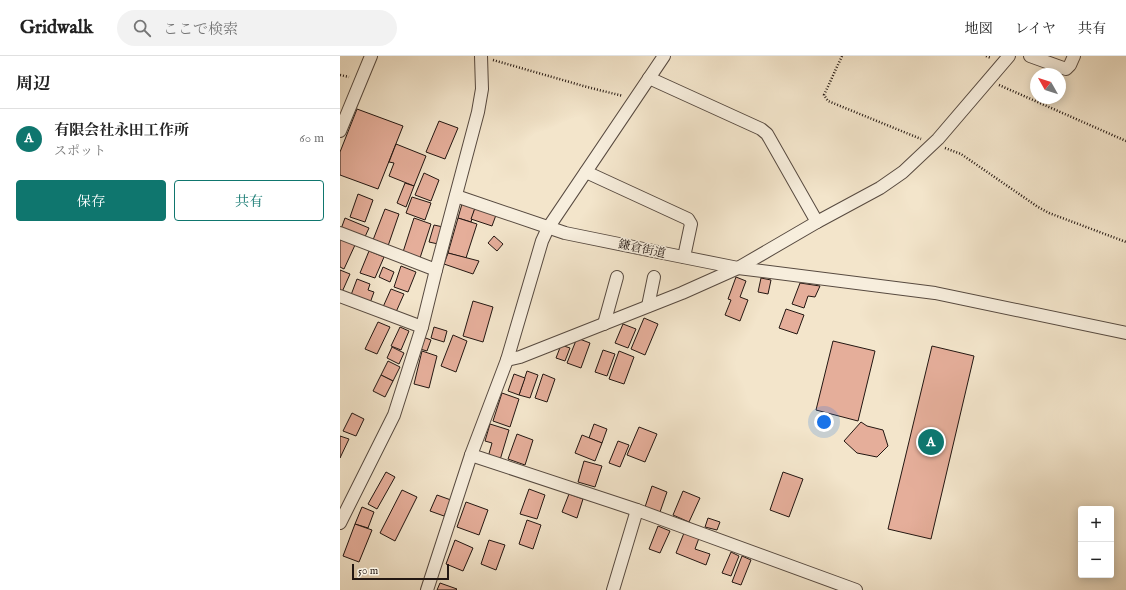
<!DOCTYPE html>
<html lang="ja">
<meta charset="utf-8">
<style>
:root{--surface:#fff;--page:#f2f2f2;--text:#222;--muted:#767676;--line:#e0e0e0;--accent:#0f766e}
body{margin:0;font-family:"IM FELL English","Noto Serif JP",serif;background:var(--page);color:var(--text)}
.controls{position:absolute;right:12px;bottom:12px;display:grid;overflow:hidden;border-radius:4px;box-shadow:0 2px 10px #0003}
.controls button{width:36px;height:36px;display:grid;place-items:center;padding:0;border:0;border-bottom:1px solid var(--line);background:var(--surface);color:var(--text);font:20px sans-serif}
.compass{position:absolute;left:690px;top:12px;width:36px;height:36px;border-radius:50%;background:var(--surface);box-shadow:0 2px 10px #0003;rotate:309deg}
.scale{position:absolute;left:12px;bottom:10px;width:97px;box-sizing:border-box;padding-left:4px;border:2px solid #231712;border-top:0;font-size:11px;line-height:14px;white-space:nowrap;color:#231712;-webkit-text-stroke:3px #f7eedd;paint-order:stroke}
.you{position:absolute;left:484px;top:366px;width:14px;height:14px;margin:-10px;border:3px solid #fff;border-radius:50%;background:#1a73e8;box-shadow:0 0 0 6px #1a73e833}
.badge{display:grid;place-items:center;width:26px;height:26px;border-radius:50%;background:var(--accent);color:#fff;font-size:13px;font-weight:700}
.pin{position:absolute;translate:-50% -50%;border:2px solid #fff;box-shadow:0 1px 4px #0006}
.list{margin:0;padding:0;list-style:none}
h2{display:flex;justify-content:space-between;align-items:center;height:52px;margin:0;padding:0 16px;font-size:17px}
h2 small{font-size:13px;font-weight:400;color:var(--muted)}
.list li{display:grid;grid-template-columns:26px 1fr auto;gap:12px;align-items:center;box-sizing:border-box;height:60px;padding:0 16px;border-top:1px solid var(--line)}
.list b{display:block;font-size:15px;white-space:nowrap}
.list p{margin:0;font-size:13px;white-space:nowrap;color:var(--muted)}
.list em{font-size:13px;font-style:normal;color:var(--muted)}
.actions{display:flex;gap:8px;padding:12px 16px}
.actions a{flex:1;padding:9px 0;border:1px solid var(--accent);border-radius:4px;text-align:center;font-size:14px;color:var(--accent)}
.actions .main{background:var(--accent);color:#fff}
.icon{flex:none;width:22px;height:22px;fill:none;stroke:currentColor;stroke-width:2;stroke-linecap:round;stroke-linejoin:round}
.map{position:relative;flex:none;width:786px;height:534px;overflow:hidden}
header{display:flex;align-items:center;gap:24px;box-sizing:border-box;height:56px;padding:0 20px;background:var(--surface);border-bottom:1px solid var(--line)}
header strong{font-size:19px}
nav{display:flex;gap:22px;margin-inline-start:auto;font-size:14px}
.search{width:280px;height:36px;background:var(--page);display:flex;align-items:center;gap:10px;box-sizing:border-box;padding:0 14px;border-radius:22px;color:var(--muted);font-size:15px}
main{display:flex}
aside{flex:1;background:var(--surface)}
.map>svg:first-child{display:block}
.building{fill:#e5ae9a;stroke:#231712}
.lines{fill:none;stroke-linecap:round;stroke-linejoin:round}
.minor-casing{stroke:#574a40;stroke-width:14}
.path{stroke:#231712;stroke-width:2.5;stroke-dasharray:1 2;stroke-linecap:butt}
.minor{stroke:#f7eedd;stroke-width:12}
.labels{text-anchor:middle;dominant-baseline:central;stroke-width:3;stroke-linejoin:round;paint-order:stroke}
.street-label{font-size:12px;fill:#231712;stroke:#f7eedd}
</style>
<header>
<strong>Gridwalk</strong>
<div class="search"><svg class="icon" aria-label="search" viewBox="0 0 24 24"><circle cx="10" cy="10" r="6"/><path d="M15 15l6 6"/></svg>ここで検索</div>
<nav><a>地図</a><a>レイヤ</a><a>共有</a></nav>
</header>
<main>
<aside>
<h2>周辺<small></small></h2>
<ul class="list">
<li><span class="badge">A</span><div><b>有限会社永田工作所</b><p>スポット</p></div><em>60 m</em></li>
</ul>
<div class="actions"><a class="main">保存</a><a>共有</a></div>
</aside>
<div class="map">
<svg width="786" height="534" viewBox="0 0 786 534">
<rect width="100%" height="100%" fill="#f3e5cb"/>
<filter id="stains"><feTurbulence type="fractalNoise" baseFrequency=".005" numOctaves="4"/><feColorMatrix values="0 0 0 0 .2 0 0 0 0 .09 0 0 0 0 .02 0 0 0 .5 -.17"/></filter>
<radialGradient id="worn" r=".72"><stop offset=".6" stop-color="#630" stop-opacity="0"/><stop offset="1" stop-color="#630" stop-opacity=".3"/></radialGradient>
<g class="building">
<path d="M17 53 63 70 38 133 0 119V96Z"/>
<path d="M99 65 118 72 105 103 86 96Z"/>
<path d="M56 88 86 100 74 130 49 120 54 107 49 106Z"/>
<path d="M84 117 99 124 91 145 75 139Z"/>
<path d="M65 127 74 130 66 151 57 147Z"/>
<path d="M18 138 33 144 25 166 10 161Z"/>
<path d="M72 141 91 147 85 164 66 157Z"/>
<path d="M122 148 135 152 131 166 118 162Z"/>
<path d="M135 152 156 159 152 170 131 163Z"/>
<path d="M45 153 59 158 48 190 33 184Z"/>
<path d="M5 162 29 172 24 183 1 173Z"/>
<path d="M74 162 91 168 80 202 63 196Z"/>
<path d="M118 162 137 168 126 202 108 197Z"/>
<path d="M94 169 103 171 98 188 89 186Z"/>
<path d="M154 180 163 188 157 195 148 187Z"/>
<path d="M0 182 15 189 4 213 0 211Z"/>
<path d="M29 195 44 201 35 222 20 217Z"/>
<path d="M108 197 139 205 133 218 104 208Z"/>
<path d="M61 210 76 216 68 236 54 231Z"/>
<path d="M43 211 54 216 50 226 39 221Z"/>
<path d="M0 214 10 218 2 236 0 235Z"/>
<path d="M396 221 406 225 400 241 408 244 400 265 385 259 391 244 388 243Z"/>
<path d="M421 222 431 224 428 238 418 236Z"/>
<path d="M17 223 30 228 28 234 34 236 30 247 11 239Z"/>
<path d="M460 227 480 230 475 241 468 240 464 252 452 248Z"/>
<path d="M51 233 64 238 56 256 43 251Z"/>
<path d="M133 245 153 251 143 286 123 280Z"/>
<path d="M446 253 464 259 457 278 439 272Z"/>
<path d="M304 262 318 268 305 299 291 293Z"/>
<path d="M38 266 50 271 37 298 25 293Z"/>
<path d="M283 268 296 273 288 292 275 287Z"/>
<path d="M60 271 69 275 61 294 51 290Z"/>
<path d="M94 271 107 275 104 286 91 282Z"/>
<path d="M113 279 127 285 116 316 101 310Z"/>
<path d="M83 281 91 284 87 295 80 293Z"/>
<path d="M237 282 250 287 241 312 227 307Z"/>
<path d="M493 285 535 295 518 365 476 354Z"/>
<path d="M221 289 230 292 225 305 216 302Z"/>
<path d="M592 290 634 300 591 483 548 473Z"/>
<path d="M52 291 64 297 59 308 47 302Z"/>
<path d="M263 294 275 298 267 320 255 316Z"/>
<path d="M82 295 97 300 89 332 74 328Z"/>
<path d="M279 295 294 301 284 328 269 323Z"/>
<path d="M48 305 60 311 53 325 41 319Z"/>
<path d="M187 315 198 319 190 342 179 339Z"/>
<path d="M174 318 185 322 179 339 168 335Z"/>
<path d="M203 318 215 323 207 346 195 342Z"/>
<path d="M41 319 53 325 45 341 33 335Z"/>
<path d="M162 337 179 343 170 371 153 365Z"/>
<path d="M12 357 24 363 16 380 3 375Z"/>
<path d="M521 366 527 370 543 374 548 390 537 401 517 397 504 385Z"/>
<path d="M150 368 169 374 160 404 148 401 152 387 145 385Z"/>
<path d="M254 368 267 373 262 387 249 382Z"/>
<path d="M299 371 317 378 305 406 287 399Z"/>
<path d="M177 378 193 384 185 409 168 403Z"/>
<path d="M242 379 262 387 255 405 235 397Z"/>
<path d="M0 380 9 383 0 402Z"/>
<path d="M278 385 289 389 280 411 269 407Z"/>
<path d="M244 405 262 410 255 431 238 426Z"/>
<path d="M46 416 55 421 37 453 28 448Z"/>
<path d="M443 416 463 423 449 461 430 454Z"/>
<path d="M312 430 327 436 320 456 305 451Z"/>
<path d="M189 433 205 439 197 463 180 458Z"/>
<path d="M62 434 77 441 55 485 40 477Z"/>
<path d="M343 435 360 442 349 466 333 459Z"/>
<path d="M229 438 243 443 237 462 222 456Z"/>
<path d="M97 439 111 444 104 460 90 455Z"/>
<path d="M126 446 148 454 139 479 117 471Z"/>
<path d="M22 451 34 456 28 472 15 468Z"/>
<path d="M368 462 380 466 377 474 365 471Z"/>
<path d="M187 464 201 469 193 493 179 488Z"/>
<path d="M15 468 32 474 19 506 3 500Z"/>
<path d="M318 470 330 475 320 497 309 493Z"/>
<path d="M344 477 359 482 355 493 370 498 366 509 336 497Z"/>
<path d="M115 484 133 492 123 515 106 508Z"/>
<path d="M149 484 165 489 156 514 141 508Z"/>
<path d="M391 496 399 500 391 520 382 517Z"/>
<path d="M402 500 411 504 401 529 392 526Z"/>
<path d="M100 527 117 533 116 534H97Z"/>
</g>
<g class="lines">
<defs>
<g id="minor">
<path d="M690 0 726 13 730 9 734 0"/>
<path d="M309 22 421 73 427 78 477 166"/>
<path d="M0 75 31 0"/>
<path d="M246 116 348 163 351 168 344 201"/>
<path d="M116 140 225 177 328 198 398 212 595 237 786 277"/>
<path d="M0 177 96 214"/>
<path d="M0 240 82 271"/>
<path d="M308 250 314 221"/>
<path d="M264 268 277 221"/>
<path d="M167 304 180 301 342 237 398 212 477 166 540 132 563 116 598 83 669 0"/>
<path d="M131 399 297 454 516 534"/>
<path d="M0 467 54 359 82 271 96 214 138 56 142 33 141 0"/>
<path d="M87 534 131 399 167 304 202 185 208 172 324 0"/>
<path d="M273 534 297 454"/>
</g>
</defs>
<use href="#minor" class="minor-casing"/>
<g class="path">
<path d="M502 0 484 39 488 45 581 83"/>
<path d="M646 0 651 2"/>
<path d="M153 4 247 31 283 40"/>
<path d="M0 19 9 21"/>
<path d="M659 29 786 85"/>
<path d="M605 92 621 98 698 151 709 157 786 186"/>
</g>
<use href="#minor" class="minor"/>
</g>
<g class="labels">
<g class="street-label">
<text transform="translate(302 193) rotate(12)">鎌倉街道</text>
</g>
</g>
<rect width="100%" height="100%" filter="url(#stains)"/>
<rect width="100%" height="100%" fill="url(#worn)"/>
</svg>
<div class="controls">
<button>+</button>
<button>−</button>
</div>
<svg class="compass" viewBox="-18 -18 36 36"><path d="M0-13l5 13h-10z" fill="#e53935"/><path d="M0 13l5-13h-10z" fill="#767676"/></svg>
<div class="scale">50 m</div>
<div class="you"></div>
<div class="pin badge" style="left:591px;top:386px">A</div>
</div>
</main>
